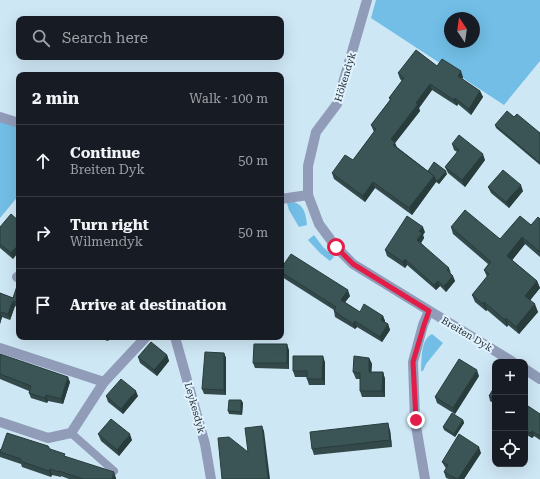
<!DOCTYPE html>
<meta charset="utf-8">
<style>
:root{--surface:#171b24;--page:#242831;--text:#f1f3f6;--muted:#9ea1a6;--line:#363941}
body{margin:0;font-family:"Roboto Serif",serif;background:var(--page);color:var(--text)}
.controls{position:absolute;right:12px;bottom:12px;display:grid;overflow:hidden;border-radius:8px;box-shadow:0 4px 16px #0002}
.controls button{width:36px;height:36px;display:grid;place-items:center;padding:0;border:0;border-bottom:1px solid var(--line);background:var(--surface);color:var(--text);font:20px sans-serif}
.compass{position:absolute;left:444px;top:12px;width:36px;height:36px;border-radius:50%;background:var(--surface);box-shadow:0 4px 16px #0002;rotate:347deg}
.stop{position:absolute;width:12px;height:12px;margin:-9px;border:3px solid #e11d48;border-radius:50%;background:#fff}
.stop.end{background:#e11d48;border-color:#fff;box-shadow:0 1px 4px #0008}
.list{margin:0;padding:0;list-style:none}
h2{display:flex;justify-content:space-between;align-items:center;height:52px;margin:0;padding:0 16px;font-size:17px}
h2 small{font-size:13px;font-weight:400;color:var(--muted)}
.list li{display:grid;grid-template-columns:26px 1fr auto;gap:12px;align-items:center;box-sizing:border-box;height:72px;padding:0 16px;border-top:1px solid var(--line)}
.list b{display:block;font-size:15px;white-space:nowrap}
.list p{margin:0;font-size:13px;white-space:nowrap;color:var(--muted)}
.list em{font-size:13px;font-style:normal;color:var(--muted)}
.icon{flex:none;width:22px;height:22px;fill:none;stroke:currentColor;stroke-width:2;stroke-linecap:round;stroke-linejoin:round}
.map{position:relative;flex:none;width:540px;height:479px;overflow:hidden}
.search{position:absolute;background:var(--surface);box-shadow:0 4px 16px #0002;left:16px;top:16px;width:268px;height:44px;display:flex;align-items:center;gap:10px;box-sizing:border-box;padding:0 14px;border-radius:8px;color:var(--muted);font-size:15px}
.panel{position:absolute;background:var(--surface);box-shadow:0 4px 16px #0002;left:16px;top:72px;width:268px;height:268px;border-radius:8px}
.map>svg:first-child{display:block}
.green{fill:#72bee6;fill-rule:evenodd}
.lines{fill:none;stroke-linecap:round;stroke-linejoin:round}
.lane{stroke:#909cb8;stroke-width:8}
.street{stroke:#909cb8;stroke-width:10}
.wall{fill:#33494a}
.shaded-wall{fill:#293c3c}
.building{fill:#3b5556;stroke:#293c3c}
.route{stroke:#e11d48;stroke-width:5}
.labels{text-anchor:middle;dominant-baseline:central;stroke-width:4;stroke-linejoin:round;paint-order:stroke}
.street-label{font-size:10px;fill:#283136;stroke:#e0f3fe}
</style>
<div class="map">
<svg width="540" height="479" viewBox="0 0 540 479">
<rect width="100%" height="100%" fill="#cee7f5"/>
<g class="green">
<path d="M376 0H540V61L504 105 371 18ZM450 18H474V42H450Z"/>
<path d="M0 121 19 128V195L0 218Z"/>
<path d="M286 200C303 203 305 209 307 225L299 227 289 210Z"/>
<path d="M314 235 323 247 334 257 330 261 320 253 308 240Z"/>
<path d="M432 334 443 343 426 364 423 371H421C422 359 420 340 432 334Z"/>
</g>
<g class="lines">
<path class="lane" d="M71 433 114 471"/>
<g class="street">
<path d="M367 0 337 104 316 132 308 166V195L319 224 336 247 353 264 513 362"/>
<path d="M0 117 19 123"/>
<path d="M281 199 308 195"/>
<path d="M17 277 19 278"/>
<path d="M175 337 205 444 211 479"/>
<path d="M0 348 104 382"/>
<path d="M525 369 540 379"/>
<path d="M0 422 48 438 71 433 104 382 146 337"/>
<path d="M425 479 415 420 413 362 423 325 429 311"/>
</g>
</g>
<g class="wall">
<path d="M437 66 463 77 462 79 480 91 483 97 471 115 458 104 457 106 432 90 419 108 420 111 395 143 397 147 428 171 447 174 439 184 436 182 412 215 375 188 365 202 334 179 332 173 353 160 374 132 371 125 390 100 389 98 402 81 400 79 398 73Z"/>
<path d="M514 117 540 133V165L496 128 495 125Z"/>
<path d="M452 144 485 160 465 187 448 173 445 167 457 152 454 150Z"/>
<path d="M488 187 523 191 509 208 491 193Z"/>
<path d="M540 219V257L525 244 512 260 537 281 540 288 530 300 538 312 519 334 508 325 507 327 487 310 486 311 475 302 472 295 487 277 484 270 488 264 453 234 451 227 500 239 531 225Z"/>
<path d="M19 221V251L13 259 0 248V227Z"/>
<path d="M425 232 423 235 424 238 421 243 451 274 455 281 446 292 440 286 436 290 407 265 405 268 387 256 385 250Z"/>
<path d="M281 262 350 296 345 302 360 312 383 316 385 321V322L388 324 390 330 382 342 357 327 355 329 335 317 334 311V310L282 277 281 279Z"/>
<path d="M19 284V308L15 306 10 320 2 317 0 324V293L13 298Z"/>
<path d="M95 337H110L108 341Z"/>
<path d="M289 350V369L255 368 253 363Z"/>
<path d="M224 353 226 358V395L204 394 202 389Z"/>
<path d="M0 354 70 382 63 404 48 401 47 403 31 398 29 393V391L0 379Z"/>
<path d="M167 355 169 361 157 376 140 363 138 357Z"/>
<path d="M369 358 372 364 371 372H383L385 379V397H362L360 391V379H356L353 372Z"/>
<path d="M325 362V385H309L307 379V377H295L293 371Z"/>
<path d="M479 376 455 414 437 403 435 397Z"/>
<path d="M495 386V404L490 401 489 396Z"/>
<path d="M106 396H138L123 414 108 402Z"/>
<path d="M241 400 243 403 242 415 229 414 228 411Z"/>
<path d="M525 404 540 414V440L534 436 532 438 525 434Z"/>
<path d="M463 420 464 423 455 437 444 430 443 427Z"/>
<path d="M390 430 392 447 314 455 312 449Z"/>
<path d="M98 434 132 440 119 456 101 441Z"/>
<path d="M0 449 1 450 50 449 66 457 116 478V479H69L61 476V477L52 475 51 477 22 467 21 464 0 457Z"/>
<path d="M481 453 464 479H449L446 478 444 472 446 468 445 467 442 462Z"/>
</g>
<g class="shaded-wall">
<path d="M461 71 463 77 460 83 458 76Z"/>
<path d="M430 84 432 90 419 108 420 111 395 143 397 149 396 151 391 139 416 103Z"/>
<path d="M480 91 483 97 471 115 469 109Z"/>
<path d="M455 98 458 104 457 106 454 100Z"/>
<path d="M483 154 485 160 465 187 462 180Z"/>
<path d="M446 171 447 174 439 184 438 181Z"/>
<path d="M434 176 436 182 412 215 409 208Z"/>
<path d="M373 182 375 188 365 202 363 196Z"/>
<path d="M521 185 523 191 509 208 506 202Z"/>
<path d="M423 227 425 232 423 235 424 238 419 246 417 240 419 231Z"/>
<path d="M522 237 525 244 510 263 507 256Z"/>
<path d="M19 244V251L13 259 11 253Z"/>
<path d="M405 259 407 265 405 268 403 262Z"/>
<path d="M449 268 451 273 447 270Z"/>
<path d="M453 276 455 281 446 292 444 286Z"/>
<path d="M438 281 440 286 436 290 434 285Z"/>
<path d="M537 281 540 288 528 303 525 296Z"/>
<path d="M348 290 350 296 343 305 341 300Z"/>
<path d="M13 301 15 306 10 320 8 314Z"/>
<path d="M484 302 487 310 486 311 483 304Z"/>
<path d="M535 304 538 312 519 334 516 327Z"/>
<path d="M0 312 2 317 0 324Z"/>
<path d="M383 316 385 321 383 325 381 320Z"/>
<path d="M506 318 508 325 507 327 505 320Z"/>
<path d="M355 321 357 327 355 329 353 324Z"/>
<path d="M388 324 390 330 382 342 380 337Z"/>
<path d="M107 337H110L108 341Z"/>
<path d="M287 344 289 350V369L287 363Z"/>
<path d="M224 353 226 358V395L224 390Z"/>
<path d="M167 355 169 361 157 376 154 370Z"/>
<path d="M323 356 325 362V385L322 379Z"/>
<path d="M369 358 372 364 371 378 369 372Z"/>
<path d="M477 370 479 376 455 414 453 408Z"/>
<path d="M383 372 385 379V397L382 391Z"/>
<path d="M68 377 70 382 63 404 61 399Z"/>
<path d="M136 391 138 396 123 414 121 409Z"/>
<path d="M46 395 48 401 47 403 45 398Z"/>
<path d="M241 400 243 403 242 415 241 412Z"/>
<path d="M463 420 464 423 455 437 454 434Z"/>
<path d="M388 423 390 430 392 447 390 440Z"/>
<path d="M262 426 264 431 270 479H268Z"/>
<path d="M532 431 534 436 532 438 530 433Z"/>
<path d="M130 434 132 440 119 456 117 450Z"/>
<path d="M479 447 481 453 464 479H458Z"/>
<path d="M50 469 52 475 51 477 49 471Z"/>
<path d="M114 472 116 478V479H112Z"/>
</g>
<g class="building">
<path d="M416 50 437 66 442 59 461 71 458 76 480 91 469 109 455 98 454 100 430 84 416 103 418 104 391 139 395 143 393 145 434 176 409 208 373 182 363 196 332 173 345 155 353 160 376 129 371 125 391 99 389 98 404 78 398 73Z"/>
<path d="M507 111 514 117 517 114 540 133V163L495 125Z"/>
<path d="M459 135 483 154 462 180 445 167 459 150 452 144Z"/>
<path d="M434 162 446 171 438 181 435 179 434 176 428 171Z"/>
<path d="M503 170 521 185 506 202 488 187Z"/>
<path d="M465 210 500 239 520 216 531 225 538 217 540 219V252L522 237 507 256 537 281 525 296 535 304 516 327 506 318 505 320 484 302 483 304 472 295 489 274 484 270 491 262 451 227Z"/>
<path d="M11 214 19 221V244L11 253 0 244V227Z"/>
<path d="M407 216 423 227 419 231 422 233 417 240 449 268 447 270 453 276 444 286 438 281 434 285 405 259 403 262 385 250Z"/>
<path d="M291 254 348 290 341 300 360 312 364 304 383 316 381 320 388 324 380 337 355 321 353 324 334 311 336 307 281 272V262L284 264Z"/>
<path d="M18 283 19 284V303L13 301 8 314 0 312V313V293L13 298Z"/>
<path d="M151 342 167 355 154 370 138 357Z"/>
<path d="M254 344H287V363H253Z"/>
<path d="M205 352 224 353V390L202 389Z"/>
<path d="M0 354 68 377 61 399 46 395 45 398 29 393 31 386 0 374Z"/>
<path d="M293 356H323L322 379H307V371H293Z"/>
<path d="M354 356 369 358V372H383L382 391H360V373L353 372Z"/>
<path d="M459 359 477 370 453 408 435 397Z"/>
<path d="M121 379 136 391 121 409 106 396Z"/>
<path d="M495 386V400L489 396Z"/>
<path d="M229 400H241V412L228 411Z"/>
<path d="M525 404 540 414V436L532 431 530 433 525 430Z"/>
<path d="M452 413 463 420 454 434 443 427Z"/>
<path d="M111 419 130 434 117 450 98 434Z"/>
<path d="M388 423 390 440 312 449 310 432Z"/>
<path d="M262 426 268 479H222L218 438 229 437 248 452 245 428Z"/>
<path d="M7 433 48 446 50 449 65 454 64 456 114 472 112 479H83L59 471V472L50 469 49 471 20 461 21 459 0 452V449L1 450Z"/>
<path d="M459 434 479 447 458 479H457L444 472 448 465 442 462Z"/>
</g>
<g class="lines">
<path class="route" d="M336 247 353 264 429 311 424 325 413 362 416 420"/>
</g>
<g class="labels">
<g class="street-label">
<text transform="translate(345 77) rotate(-73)">Hökendyk</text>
<text transform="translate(467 334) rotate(31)">Breiten Dyk</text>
<text transform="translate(195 408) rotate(74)">Leykesdyk</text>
</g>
</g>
</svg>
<div class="controls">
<button>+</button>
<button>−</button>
<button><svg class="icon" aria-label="locate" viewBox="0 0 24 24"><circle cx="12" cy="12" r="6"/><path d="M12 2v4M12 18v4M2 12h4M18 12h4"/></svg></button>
</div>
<svg class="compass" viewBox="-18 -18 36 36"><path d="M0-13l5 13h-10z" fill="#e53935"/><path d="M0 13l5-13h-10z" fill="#9ea1a6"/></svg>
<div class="stop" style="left:336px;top:247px"></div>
<div class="stop end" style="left:416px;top:420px"></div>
<div class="search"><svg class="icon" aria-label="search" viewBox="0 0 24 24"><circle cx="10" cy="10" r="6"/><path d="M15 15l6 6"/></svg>Search here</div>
<section class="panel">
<h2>2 min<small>Walk · 100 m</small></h2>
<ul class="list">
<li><svg class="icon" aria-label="ahead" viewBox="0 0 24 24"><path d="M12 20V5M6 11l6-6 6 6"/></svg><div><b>Continue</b><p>Breiten Dyk</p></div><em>50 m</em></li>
<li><svg class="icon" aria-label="right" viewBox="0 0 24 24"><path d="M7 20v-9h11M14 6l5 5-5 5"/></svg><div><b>Turn right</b><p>Wilmendyk</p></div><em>50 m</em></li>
<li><svg class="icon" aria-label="arrive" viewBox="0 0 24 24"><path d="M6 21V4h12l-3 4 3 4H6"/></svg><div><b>Arrive at destination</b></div></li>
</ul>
</section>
</div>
